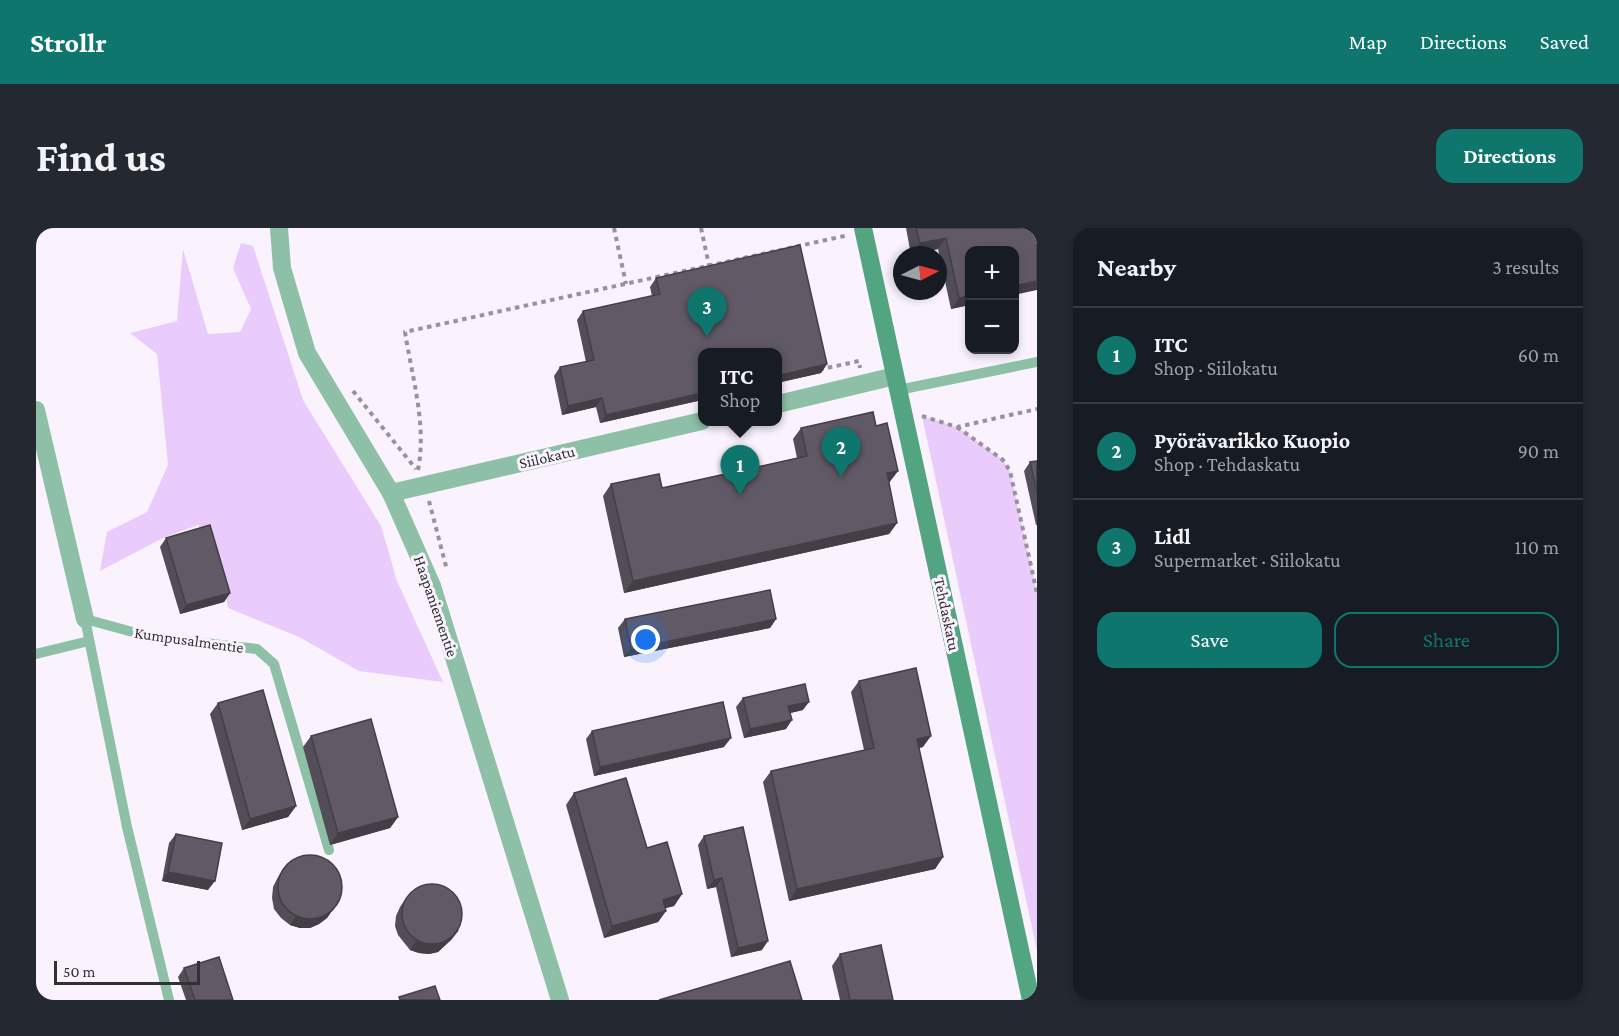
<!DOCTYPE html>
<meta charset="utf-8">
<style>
:root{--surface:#171b24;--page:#242831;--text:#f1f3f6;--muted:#9ea1a6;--line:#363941;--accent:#0f766e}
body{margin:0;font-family:"Crimson Pro",serif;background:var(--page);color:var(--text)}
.controls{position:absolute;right:18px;top:18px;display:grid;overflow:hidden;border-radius:12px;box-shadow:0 3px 9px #0003}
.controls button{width:54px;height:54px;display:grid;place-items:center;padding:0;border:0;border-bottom:2px solid var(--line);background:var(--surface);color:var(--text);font:30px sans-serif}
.compass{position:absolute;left:857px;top:18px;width:54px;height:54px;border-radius:50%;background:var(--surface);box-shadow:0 3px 9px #0003;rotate:84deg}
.scale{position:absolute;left:18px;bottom:15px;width:146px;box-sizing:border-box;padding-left:6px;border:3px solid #343136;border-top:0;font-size:16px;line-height:21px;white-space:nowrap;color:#343136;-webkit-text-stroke:4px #faf3fe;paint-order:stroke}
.you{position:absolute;left:610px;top:412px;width:21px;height:21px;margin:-15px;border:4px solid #fff;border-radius:50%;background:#1a73e8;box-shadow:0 0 0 9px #1a73e833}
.badge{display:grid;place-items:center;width:39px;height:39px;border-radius:50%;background:var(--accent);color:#fff;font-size:20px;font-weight:700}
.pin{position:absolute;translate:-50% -50px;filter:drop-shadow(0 2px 3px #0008)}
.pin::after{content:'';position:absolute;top:32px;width:21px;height:18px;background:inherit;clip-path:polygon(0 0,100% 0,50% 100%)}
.popup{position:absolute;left:662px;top:120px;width:84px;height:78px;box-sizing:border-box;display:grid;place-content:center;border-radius:12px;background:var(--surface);filter:drop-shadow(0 2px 4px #0005);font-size:20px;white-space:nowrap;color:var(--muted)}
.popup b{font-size:22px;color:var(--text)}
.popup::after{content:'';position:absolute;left:50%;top:100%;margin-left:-12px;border:12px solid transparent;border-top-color:var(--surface)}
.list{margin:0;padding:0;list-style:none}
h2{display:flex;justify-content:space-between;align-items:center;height:78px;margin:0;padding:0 24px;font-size:26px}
h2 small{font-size:20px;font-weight:400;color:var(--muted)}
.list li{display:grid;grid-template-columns:39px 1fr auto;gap:18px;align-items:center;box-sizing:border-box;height:96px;padding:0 24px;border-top:2px solid var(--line)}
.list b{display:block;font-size:22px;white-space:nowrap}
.list p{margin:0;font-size:20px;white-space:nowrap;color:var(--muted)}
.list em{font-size:20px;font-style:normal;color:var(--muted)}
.actions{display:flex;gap:12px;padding:18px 24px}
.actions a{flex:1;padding:14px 0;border:2px solid var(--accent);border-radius:18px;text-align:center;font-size:21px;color:var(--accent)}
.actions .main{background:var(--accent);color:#fff}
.map{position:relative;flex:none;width:1001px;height:772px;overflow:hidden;border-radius:18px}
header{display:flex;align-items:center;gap:36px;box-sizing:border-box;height:84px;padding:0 30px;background:var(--accent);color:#fff}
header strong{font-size:28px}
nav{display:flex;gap:33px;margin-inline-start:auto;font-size:21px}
.intro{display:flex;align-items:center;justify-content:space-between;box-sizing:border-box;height:144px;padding:0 36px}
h1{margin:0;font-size:42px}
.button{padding:15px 27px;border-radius:18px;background:var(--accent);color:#fff;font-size:21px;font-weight:700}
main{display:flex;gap:36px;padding:0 36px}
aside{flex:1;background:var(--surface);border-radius:18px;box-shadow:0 3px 9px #0003}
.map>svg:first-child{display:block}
.green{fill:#e9cbfc}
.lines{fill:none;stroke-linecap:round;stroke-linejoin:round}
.path{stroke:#98939b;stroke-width:4;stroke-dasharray:4.5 4.5;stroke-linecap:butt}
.lane{stroke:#8dc0a6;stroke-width:10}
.street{stroke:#8dc0a6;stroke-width:18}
.secondary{stroke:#52a580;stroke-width:18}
.wall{fill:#534d58}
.shaded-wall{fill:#443f47}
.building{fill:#615a66;stroke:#443f47;stroke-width:1.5}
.labels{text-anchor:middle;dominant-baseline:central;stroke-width:6;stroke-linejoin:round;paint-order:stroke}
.street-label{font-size:16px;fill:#343136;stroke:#faf3fe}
</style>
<header>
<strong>Strollr</strong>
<nav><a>Map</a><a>Directions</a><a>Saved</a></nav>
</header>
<div class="intro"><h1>Find us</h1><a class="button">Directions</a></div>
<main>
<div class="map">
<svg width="1001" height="772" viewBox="0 0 1001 772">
<rect width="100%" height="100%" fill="#faf3fe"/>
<g class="green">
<path d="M205 15 217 18 267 172 345 298 361 353 407 454 323 443 263 409 192 380 181 320 162 297 127 310 64 343 71 304 111 284 132 237 121 126 94 105 141 93 147 21 172 106 204 104 215 81 197 40Z"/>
<path d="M886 188 921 199 967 232 974 243 1001 365V723Z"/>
</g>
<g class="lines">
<g class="path">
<path d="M578 0 590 56"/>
<path d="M665 0 673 37"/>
<path d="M786 138V141L823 133 824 140"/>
<path d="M317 163 380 241"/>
<path d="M886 188 921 199 1001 181"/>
<path d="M921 199 967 232 974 243 1001 365"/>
<path d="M382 242C391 197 376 149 369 104L813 7"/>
<path d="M393 273 411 342"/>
</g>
<g class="lane">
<path d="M862 162 1001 134"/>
<path d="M0 426 53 413"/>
<path d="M133 772 91 599 49 391 115 409 221 421 238 436 293 622"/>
</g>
<g class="street">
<path d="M243 0 246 40 271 125 355 265 396 358 524 772"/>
<path d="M742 176 859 148"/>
<path d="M0 182 49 391"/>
<path d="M355 265 666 193"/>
</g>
<path class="secondary" d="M827 0 995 772"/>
</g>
<g class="wall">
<path d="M870 0H1001L933 77 915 81 902 21 875 27Z"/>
<path d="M620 50 791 136 785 145 564 195 560 179 526 187 518 148 524 139 550 134 541 92 547 83 616 68 614 59Z"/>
<path d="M840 198 862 243 853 255 861 295 853 306 588 365 567 268 575 256 626 260 761 230 757 211 765 200Z"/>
<path d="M1001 233V297H1000L988 243 994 234Z"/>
<path d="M130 310 194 365 188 374 144 386 124 319Z"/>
<path d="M589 391H740L734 400 588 429 582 400Z"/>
<path d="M823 453 887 519 883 520 907 629 899 641 753 673 727 554 735 543 828 522 815 464Z"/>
<path d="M707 470 767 482 754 485 750 501 708 510 700 479Z"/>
<path d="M182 475 260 578 252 589 206 602 174 486Z"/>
<path d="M556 503 688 519 558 548 550 511Z"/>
<path d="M275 508 362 589 354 600 294 617 267 519Z"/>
<path d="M538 565 611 620 646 666 638 678 629 680 630 683 622 694 568 710 530 577Z"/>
<path d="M140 606 172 662 126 653 133 615Z"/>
<path d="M668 608 726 722 695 729 680 659 671 661 662 617Z"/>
<path d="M248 640 303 673 291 690 283 696 274 700H264L254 697 245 690 238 681 236 670 237 659 242 649Z"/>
<path d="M370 670 416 711 402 724 393 726 383 725 374 722 362 707 359 698 360 688 364 679Z"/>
<path d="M804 726 857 772H804L796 738Z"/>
<path d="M148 740 197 772H150L142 749Z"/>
</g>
<g class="shaded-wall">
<path d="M910 10 902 21 875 27 884 15Z"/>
<path d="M1001 53V62L978 67V58Z"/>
<path d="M933 68V77L915 81 923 70Z"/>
<path d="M791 136 785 145 741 155V148Z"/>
<path d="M666 165V172L564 195 570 187Z"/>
<path d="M566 170 560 179 526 187 532 178Z"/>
<path d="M862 243 853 254 843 257 851 245Z"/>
<path d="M861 295 853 306 588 365 597 353Z"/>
<path d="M194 365 188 374 144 386 150 377Z"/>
<path d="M740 391 734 400 588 429 595 421Z"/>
<path d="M773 474 767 482 746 487 752 478Z"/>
<path d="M756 492 750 501 708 510 714 501Z"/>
<path d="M895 508 887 519 873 522 881 511Z"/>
<path d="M695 510 688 519 558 548 564 539Z"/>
<path d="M260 578 252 589 206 602 214 591Z"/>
<path d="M362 589 354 600 294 617 302 605Z"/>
<path d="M907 629 899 641 753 673 761 661Z"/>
<path d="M132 644 179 653 172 662 126 653Z"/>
<path d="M686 650 680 659 671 661 678 652Z"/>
<path d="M646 666 638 678 619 683 627 672Z"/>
<path d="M297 681 291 690 283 696 274 700H264L254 697 260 688Z"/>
<path d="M630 683 622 694 568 710 576 698Z"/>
<path d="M423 702 416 711 402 724 393 726 383 725 374 722 380 713Z"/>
<path d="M732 713 726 722 695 729 702 720Z"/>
</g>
<g class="building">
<path d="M880 0H1001V53L978 58V22H933V68L923 70 910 10 884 15Z"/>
<path d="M764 17 791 136 741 148V124H666V165L570 187 566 170 532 178 524 139 558 132 547 83 624 66 620 50Z"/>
<path d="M837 184 840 198 851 195 862 243 851 245 861 295 597 353 575 256 623 246 626 260 771 228 765 200Z"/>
<path d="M1001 233V264L994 234Z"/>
<path d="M174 297 194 365 150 377 130 310Z"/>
<path d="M734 362 740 391 595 421 589 391Z"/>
<path d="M880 440 895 508 881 511 907 629 761 661 735 543 838 520 823 453Z"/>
<path d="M769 456 773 474 752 478 756 492 714 501 707 470Z"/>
<path d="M227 462 260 578 214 591 182 475Z"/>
<path d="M687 474 695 510 564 539 556 503Z"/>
<path d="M335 491 362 589 302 605 275 508Z"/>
<path d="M590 550 611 620 631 614 646 666 627 672 630 683 576 698 538 565Z"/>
<path d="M707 599 732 713 702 720 686 650 678 652 668 608Z"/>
<path d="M140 606 186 615 179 653 132 644Z"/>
<circle cx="274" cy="659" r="32"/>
<circle cx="396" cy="686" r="30"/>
<path d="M845 717 857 772H814L804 726Z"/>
<path d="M183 729 197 772H159L148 740Z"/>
<path d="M754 733 766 772H623Z"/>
<path d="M399 758 404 772H364L363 769Z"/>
</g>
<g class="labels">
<g class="street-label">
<text transform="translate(511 229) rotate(-13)">Siilokatu</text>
<text transform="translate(400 378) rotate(71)">Haapaniementie</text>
<text transform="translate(911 386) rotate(78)">Tehdaskatu</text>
<text transform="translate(153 412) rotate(8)">Kumpusalmentie</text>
</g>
</g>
</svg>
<div class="controls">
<button>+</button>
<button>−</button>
</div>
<svg class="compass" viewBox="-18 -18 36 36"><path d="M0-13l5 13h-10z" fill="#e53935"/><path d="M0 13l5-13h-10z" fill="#9ea1a6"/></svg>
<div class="scale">50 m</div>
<div class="you"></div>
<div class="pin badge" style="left:704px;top:267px">1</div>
<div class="popup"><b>ITC</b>Shop</div>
<div class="pin badge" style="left:805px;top:249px">2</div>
<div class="pin badge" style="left:671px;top:109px">3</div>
</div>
<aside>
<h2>Nearby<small>3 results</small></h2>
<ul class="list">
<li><span class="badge">1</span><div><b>ITC</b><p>Shop · Siilokatu</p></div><em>60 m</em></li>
<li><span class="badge">2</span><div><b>Pyörävarikko Kuopio</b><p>Shop · Tehdaskatu</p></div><em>90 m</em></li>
<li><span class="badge">3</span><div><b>Lidl</b><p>Supermarket · Siilokatu</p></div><em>110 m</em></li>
</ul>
<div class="actions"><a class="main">Save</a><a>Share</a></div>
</aside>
</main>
